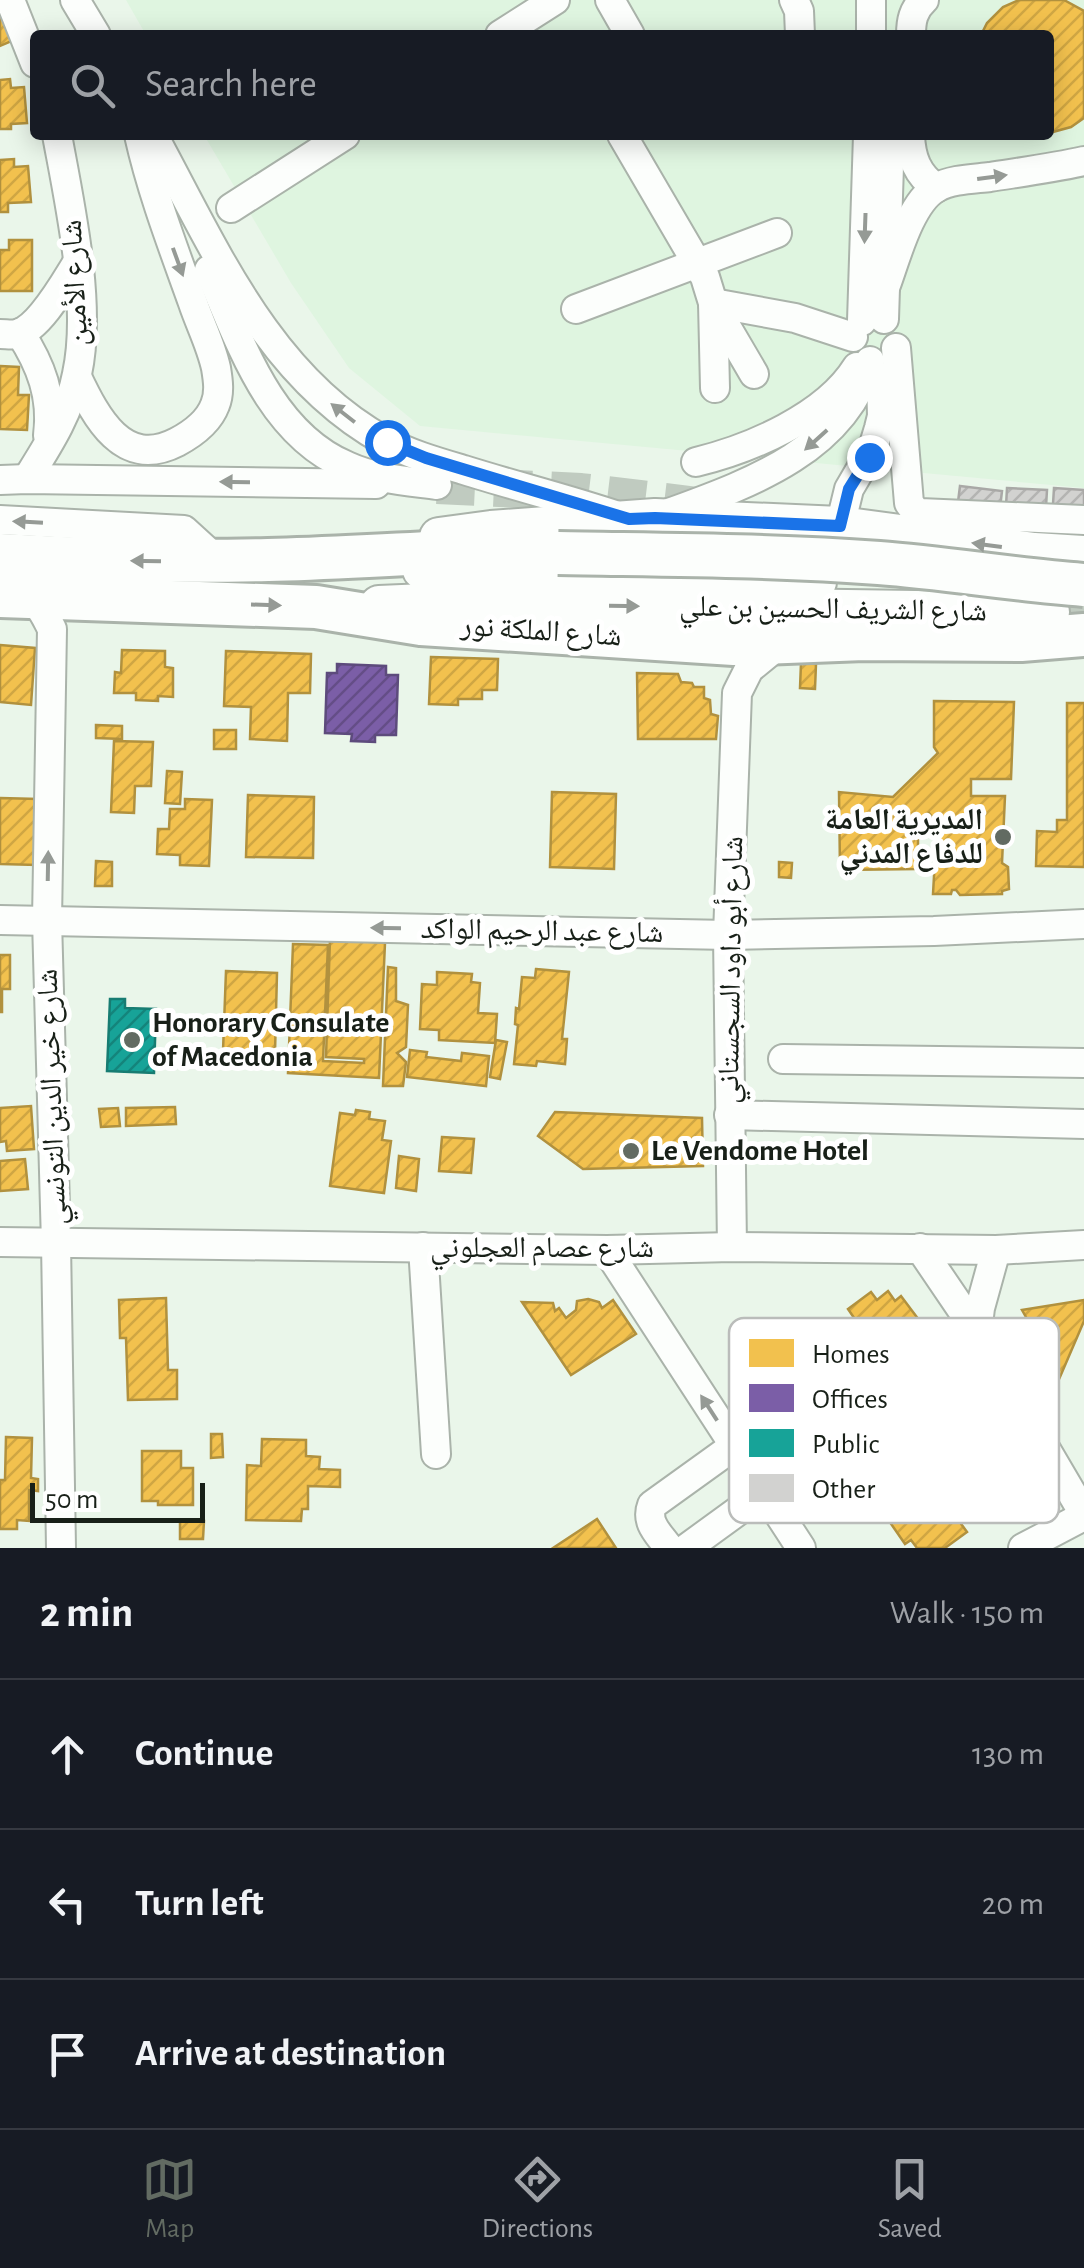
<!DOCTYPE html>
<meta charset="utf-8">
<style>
:root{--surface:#171b24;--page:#242831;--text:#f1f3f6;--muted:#9ea1a6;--line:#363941;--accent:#626b62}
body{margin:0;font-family:"Alegreya Sans","Noto Naskh Arabic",sans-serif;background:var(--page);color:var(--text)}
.scale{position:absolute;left:30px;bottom:25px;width:175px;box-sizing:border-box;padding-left:10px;border:5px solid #182018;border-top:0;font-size:28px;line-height:35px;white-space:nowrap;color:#182018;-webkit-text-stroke:8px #fff;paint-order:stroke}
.stop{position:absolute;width:30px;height:30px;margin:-22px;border:8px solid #1a73e8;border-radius:50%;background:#fff}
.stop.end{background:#1a73e8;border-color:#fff;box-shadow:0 2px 10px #0008}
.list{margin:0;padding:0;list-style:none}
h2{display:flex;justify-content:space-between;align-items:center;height:130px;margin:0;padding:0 40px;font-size:42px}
h2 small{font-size:32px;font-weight:400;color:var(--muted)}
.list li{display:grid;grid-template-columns:65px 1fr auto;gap:30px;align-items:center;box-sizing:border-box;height:150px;padding:0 40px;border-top:2px solid var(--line)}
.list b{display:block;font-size:38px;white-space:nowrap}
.list em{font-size:32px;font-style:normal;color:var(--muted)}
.icon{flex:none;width:55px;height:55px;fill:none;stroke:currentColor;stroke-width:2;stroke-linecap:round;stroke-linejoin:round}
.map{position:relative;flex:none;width:1084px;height:1548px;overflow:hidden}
.search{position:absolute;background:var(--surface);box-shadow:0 5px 25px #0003;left:30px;right:30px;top:30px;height:110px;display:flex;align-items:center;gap:25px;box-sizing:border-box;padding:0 35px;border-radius:10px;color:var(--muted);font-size:38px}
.sheet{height:580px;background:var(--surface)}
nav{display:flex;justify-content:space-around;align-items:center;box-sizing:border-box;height:140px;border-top:2px solid var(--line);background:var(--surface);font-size:28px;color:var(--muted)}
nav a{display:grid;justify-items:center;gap:5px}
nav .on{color:var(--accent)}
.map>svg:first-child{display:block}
.built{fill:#dff5e0}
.homes{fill:url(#homes-hatch);stroke:#b1913e;stroke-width:2.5}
.offices{fill:url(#offices-hatch);stroke:#5d4b7c;stroke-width:2.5}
.public{fill:url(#public-hatch);stroke:#177c72;stroke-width:2.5}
.building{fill:url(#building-hatch);stroke:#a9a8a6;stroke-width:2.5}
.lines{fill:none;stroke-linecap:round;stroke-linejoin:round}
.major-tunnel{stroke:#c0cbc0;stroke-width:38;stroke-dasharray:38 19;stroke-linecap:butt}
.minor-casing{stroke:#aab3aa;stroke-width:32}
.major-casing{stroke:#aab3aa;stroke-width:42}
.highway-casing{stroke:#aab3aa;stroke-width:48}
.minor{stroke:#fcfefc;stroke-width:28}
.major{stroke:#fcfefc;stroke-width:38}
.highway{stroke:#fcfefc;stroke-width:42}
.highway-bridge-casing{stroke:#aab3aa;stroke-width:48;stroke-linecap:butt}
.highway-bridge{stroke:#fcfefc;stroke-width:42}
.oneway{fill:#959a95}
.route{stroke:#1a73e8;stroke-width:12}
.poi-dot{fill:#626b62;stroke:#fff;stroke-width:4}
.labels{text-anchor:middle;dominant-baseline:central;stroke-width:10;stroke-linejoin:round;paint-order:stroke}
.street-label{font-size:30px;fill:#182018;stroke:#fff}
.poi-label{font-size:30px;font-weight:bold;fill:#182018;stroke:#fff;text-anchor:start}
.key{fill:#fff;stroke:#babcba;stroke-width:2.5}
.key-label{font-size:28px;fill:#182018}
</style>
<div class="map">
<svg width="1084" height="1548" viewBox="0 0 1084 1548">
<defs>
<pattern id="homes-hatch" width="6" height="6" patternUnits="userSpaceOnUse" patternTransform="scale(2.5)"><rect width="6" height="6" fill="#f2c14e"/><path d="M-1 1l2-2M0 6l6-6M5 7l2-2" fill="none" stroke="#cfa643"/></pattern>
<pattern id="offices-hatch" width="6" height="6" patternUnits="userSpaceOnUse" patternTransform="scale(2.5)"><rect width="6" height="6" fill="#7b5ea7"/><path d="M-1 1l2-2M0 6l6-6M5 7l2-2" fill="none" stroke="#644d87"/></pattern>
<pattern id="public-hatch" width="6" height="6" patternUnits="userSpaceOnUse" patternTransform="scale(2.5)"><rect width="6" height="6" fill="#17a398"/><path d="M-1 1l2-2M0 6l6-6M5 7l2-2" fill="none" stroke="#14847b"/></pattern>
<pattern id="building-hatch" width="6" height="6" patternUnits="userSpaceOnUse" patternTransform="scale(2.5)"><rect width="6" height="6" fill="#d2d2d0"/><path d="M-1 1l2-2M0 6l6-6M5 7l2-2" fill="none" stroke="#b4b4b2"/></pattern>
</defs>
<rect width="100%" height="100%" fill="#eaf6ea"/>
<path class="built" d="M126 0H1084V488L420 426 349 368 291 283 204 135H1049V35H146Z"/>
<g class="homes">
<path d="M1019 0H1064L1084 11V118L1071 127 1049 133V35H981L987 23 1003 7Z"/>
<path d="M0 3 16 39 0 46Z"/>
<path d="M10 79 11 88 24 87 27 123 11 124V129H0V80Z"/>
<path d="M14 159V167L28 166 31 202 8 203V212H0V160Z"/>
<path d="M9 240H32V291H0V250H9Z"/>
<path d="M0 366 19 367 18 395H29L27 430 0 429Z"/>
<path d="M0 645 35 648 31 705 0 702Z"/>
<path d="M122 650 165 651V667L173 668V697L158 696V701L136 700V693H114L115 672 121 673Z"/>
<path d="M226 651 311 654 310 693H288L287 741 250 739 251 707 224 706Z"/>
<path d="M431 657 498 659 497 690H482V699H458V705L429 704Z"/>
<path d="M801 663 816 664 815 689 800 688Z"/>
<path d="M637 673 678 674 681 682 692 683 694 687H704V698L710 700 711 714 718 716 716 739H638Z"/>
<path d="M934 701 1014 702 1011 779H971V796H1005L1002 863 1008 867 1009 889 1002 891V894L960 895 956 890H952L951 894H933L937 823 929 813 918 822V869L840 870 839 792 893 797 938 753 934 747Z"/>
<path d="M1067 703H1084V867L1036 866 1037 831 1057 832V820H1067Z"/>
<path d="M96 725 122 726V739L96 738Z"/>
<rect x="214" y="730" width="22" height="19"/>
<path d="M114 741 153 742 151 786H135L134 813 111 812Z"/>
<path d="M167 771 182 772 180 804 165 803Z"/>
<path d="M552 792 616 794 614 869 550 867Z"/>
<path d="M248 795 314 797 313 858 246 857Z"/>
<path d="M0 798 38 799 37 865 0 864Z"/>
<path d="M185 799 212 800 209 866 180 865V855L157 854 158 829H169L170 809H185Z"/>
<path d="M96 861 112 862V886H95Z"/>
<path d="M779 862 792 863 791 878 779 877Z"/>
<path d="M330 939 385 943 379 1078 288 1073 293 944 328 945 323 1061 364 1063V1059L326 1057Z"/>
<path d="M0 955H10V989H2V1012H0Z"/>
<path d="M388 967 396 968V1001L408 1005 406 1047 397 1053 406 1062 403 1086H383Z"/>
<path d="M536 969 569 972 562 1039H567L565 1064 537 1061 536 1066 514 1064 518 1025 515 1024 516 1008 519 1009 522 977 535 978Z"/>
<path d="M226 971 277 973 275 1053 223 1051Z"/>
<path d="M437 972 472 974 471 982 480 983 478 1013 497 1014 495 1043 439 1040V1030L420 1029 422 984 437 985Z"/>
<path d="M496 1040 507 1042 500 1079 490 1077Z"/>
<path d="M410 1050 427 1052 426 1057 461 1061 462 1053 489 1056 486 1086 407 1077Z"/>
<path d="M31 1106 34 1149 7 1151 6 1141 0 1142V1108Z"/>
<path d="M175 1107 176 1124 126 1126V1108Z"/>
<path d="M118 1108 120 1126 101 1127 99 1109Z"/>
<path d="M356 1110 370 1112 369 1119 385 1121 382 1140 391 1141 384 1193 330 1186 340 1113 355 1115Z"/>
<path d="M555 1112 702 1118 703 1166 583 1169 538 1136Z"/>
<path d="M442 1137 474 1139 471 1173 439 1171Z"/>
<path d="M399 1156 419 1159 416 1191 396 1188Z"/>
<path d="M25 1159 28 1189 0 1191V1161Z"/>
<path d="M888 1291 895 1301 901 1296 934 1340 941 1335 985 1395 934 1433 918 1413 907 1421 902 1415 893 1421 886 1412 879 1417 885 1427 851 1452 840 1438 845 1434 832 1416 816 1428 799 1405 857 1360 876 1350 848 1309 871 1292 877 1300Z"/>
<path d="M166 1298 168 1370H177V1399L128 1400 126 1338H120L119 1300Z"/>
<path d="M588 1299 599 1302 602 1308 613 1300 636 1334 571 1375 522 1302 553 1303 555 1311 559 1308 566 1318 576 1310 577 1301Z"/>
<path d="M1084 1300V1321L1060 1377 1022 1310Z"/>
<path d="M1003 1433 1037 1483 993 1513 978 1491 951 1510 967 1532 945 1548H917L911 1540 905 1544 878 1505 899 1490 906 1498Z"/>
<path d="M211 1434H222L223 1457 211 1458Z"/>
<path d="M6 1437 32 1438 31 1478 38 1479V1491L29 1490V1521L17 1520V1529H0V1480H5Z"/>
<path d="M262 1439 306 1440V1456L320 1457 319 1469 340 1470V1487L308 1486V1509H302L301 1521 246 1520 247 1465 261 1466Z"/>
<path d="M142 1451H181V1468H193V1505H158V1501H142Z"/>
<path d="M597 1519 616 1548H553Z"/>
<path d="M180 1520 204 1521 203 1539H180Z"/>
</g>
<path class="offices" d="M337 664 386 666V675H398L396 735H375V742L351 741 352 734 325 733 327 673H337Z"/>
<path class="public" d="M110 999H125V1008L156 1009 154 1073 107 1071Z"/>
<g class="building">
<path d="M960 486 1002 491 1000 508 958 502Z"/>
<path d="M1007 488 1047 490 1046 507 1006 506Z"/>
<path d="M1054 488 1084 490V507L1053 504Z"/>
</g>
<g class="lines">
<g class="major-tunnel">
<path d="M437 485 581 492 698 506"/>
<path d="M1050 612 1084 610"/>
</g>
<defs>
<g id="minor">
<path d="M10 0 35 63"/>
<path d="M75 0 96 35"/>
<path d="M610 0 630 35"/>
<path d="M794 0 799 11 800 35"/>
<path d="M500 35 555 0"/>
<path d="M871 35V0"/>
<path d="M911 35C911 21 913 10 924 0"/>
<path d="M153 135C214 247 268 377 385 441 409 454 437 462 464 470 515 486 567 499 618 516"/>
<path d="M622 135 705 277 713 303 715 388"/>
<path d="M910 135C911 158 917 174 936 188"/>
<path d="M231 208 345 135"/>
<path d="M209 270C240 341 269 433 347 466 375 479 407 481 437 485"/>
<path d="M886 285C896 258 910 203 936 188 952 179 974 179 990 177 1022 172 1053 168 1084 161"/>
<path d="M713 303 795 318 853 337"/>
<path d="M576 309 777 233"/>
<path d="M716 309 754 374"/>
<path d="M884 319 890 135"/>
<path d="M862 321 868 135"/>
<path d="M20 333C41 365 53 397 48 435"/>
<path d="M0 334C6 334 12 335 17 334 40 328 65 282 77 263"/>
<path d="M896 348 909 503 915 511 920 513 1084 520"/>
<path d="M77 377C96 417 123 470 177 442 192 434 209 421 215 405 220 393 218 380 216 368 211 345 200 324 193 303 173 247 152 193 139 135"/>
<path d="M696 462C750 449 826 417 857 367"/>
<path d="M27 479C47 447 70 412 77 374 92 305 70 205 57 135"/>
<path d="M0 480 27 479 376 484"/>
<path d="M669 513C748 484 844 451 870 361"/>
<path d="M0 520 184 530 218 561"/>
<path d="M840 526 849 489 873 448 879 428 882 416 881 377"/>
<path d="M20 599C39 598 44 614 52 629L47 920 56 1243 61 1548"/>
<path d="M0 920 728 935 934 931 1084 924"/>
<path d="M783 1059 1084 1063"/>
<path d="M729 1115 1084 1124"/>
<path d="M0 1242 607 1250 732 1247 996 1250 1084 1245"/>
<path d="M423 1247 436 1454"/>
<path d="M732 1247 728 935 737 693 749 669 782 642"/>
<path d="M920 1248 977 1332 1084 1514"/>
<path d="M607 1250 801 1548"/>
<path d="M977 1332 980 1308 996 1250"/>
<path d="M669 1548C659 1534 645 1523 652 1505L734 1446"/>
<path d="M687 1548 764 1492"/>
<path d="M1023 1548 1084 1516"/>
</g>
<g id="major">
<path d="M439 537 491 530 655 518 840 526 1034 552 1084 555"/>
<path d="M422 570 518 576 817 582"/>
<path d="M379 605 426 603 1050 612"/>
</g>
<g id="highway">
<path d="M0 555C89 560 178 562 268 560 364 558 461 548 558 553"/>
<path d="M0 596 316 607 421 624 734 644 864 639 1021 640 1084 635"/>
</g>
</defs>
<use href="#minor" class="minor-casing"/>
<use href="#major" class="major-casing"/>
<use href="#highway" class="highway-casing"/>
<use href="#minor" class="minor"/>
<use href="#major" class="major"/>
<use href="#highway" class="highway"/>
<defs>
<path id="highway-bridge" d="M558 553C665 555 772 555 879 563 947 568 1015 580 1084 585"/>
</defs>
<use href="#highway-bridge" class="highway-bridge-casing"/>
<use href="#highway-bridge" class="highway-bridge"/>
</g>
<defs><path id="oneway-solid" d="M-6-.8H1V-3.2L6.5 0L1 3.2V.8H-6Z" transform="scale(2.5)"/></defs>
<g class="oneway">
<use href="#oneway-solid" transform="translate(992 177) rotate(-8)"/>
<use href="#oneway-solid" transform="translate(865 228) rotate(92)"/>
<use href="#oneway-solid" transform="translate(178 262) rotate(70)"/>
<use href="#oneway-solid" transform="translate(343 413) rotate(-142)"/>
<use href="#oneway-solid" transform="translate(816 440) rotate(138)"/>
<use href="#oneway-solid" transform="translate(235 482) rotate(-179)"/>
<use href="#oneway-solid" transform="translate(28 522) rotate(-177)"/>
<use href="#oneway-solid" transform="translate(987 545) rotate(-172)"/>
<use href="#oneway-solid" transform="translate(146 561) rotate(-179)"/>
<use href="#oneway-solid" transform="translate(266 605) rotate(2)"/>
<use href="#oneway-solid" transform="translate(624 606) rotate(1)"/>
<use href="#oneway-solid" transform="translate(48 866) rotate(-89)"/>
<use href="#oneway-solid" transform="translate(386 928) rotate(-179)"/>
<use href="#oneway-solid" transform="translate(709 1408) rotate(-123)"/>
</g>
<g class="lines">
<path class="route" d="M387 442 426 458 629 519 655 518 840 526 849 489 869 457"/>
</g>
<g class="poi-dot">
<circle cx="1003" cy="837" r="10"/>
<circle cx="132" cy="1040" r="10"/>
<circle cx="631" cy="1151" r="10"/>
</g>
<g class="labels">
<g class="street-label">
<text transform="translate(75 283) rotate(-93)">شارع الأمين</text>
<text transform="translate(833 609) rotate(1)">شارع الشريف الحسين بن علي</text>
<text transform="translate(541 631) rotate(4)">شارع الملكة نور</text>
<text transform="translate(542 931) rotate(1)">شارع عبد الرحيم الواكد</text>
<text transform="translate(731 970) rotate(-89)">شارع أبو داود السجستاني</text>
<text transform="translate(52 1097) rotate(-92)">شارع خير الدين التونسي</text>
<text x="542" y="1248">شارع عصام العجلوني</text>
</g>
<g class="poi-label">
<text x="983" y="820" text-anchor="end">المديرية العامة<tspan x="983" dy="34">للدفاع المدني</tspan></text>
<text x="152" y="1023">Honorary Consulate<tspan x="152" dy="34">of Macedonia</tspan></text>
<text x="651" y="1151">Le Vendome Hotel</text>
</g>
</g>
<rect x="729" y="1318" width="330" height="205" rx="15" class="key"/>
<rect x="749" y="1339" width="45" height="28" fill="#f2c14e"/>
<rect x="749" y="1384" width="45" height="28" fill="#7b5ea7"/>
<rect x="749" y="1429" width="45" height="28" fill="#17a398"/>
<rect x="749" y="1474" width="45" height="28" fill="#d2d2d0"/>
<g class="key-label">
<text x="812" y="1363">Homes</text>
<text x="812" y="1408">Offices</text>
<text x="812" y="1453">Public</text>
<text x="812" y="1498">Other</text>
</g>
</svg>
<div class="scale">50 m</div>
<div class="stop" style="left:387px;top:442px"></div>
<div class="stop end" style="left:869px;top:457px"></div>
<div class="search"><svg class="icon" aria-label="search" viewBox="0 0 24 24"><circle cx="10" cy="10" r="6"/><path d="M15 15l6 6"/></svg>Search here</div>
</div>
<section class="sheet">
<h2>2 min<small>Walk · 150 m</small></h2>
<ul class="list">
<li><svg class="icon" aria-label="ahead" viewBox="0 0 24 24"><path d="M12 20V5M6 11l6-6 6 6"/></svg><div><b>Continue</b></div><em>130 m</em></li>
<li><svg class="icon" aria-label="left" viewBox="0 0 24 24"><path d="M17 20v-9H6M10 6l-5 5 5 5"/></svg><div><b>Turn left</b></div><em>20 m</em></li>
<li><svg class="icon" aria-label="arrive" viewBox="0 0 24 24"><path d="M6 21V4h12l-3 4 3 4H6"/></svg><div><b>Arrive at destination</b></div></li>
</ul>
</section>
<nav>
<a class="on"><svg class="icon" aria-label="map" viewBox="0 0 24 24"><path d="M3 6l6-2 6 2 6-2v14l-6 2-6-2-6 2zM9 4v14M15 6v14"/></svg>Map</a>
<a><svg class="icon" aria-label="directions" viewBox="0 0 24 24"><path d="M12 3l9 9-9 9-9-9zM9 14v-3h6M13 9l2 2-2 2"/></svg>Directions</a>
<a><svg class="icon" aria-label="saved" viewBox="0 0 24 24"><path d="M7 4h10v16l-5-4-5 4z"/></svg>Saved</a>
</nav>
